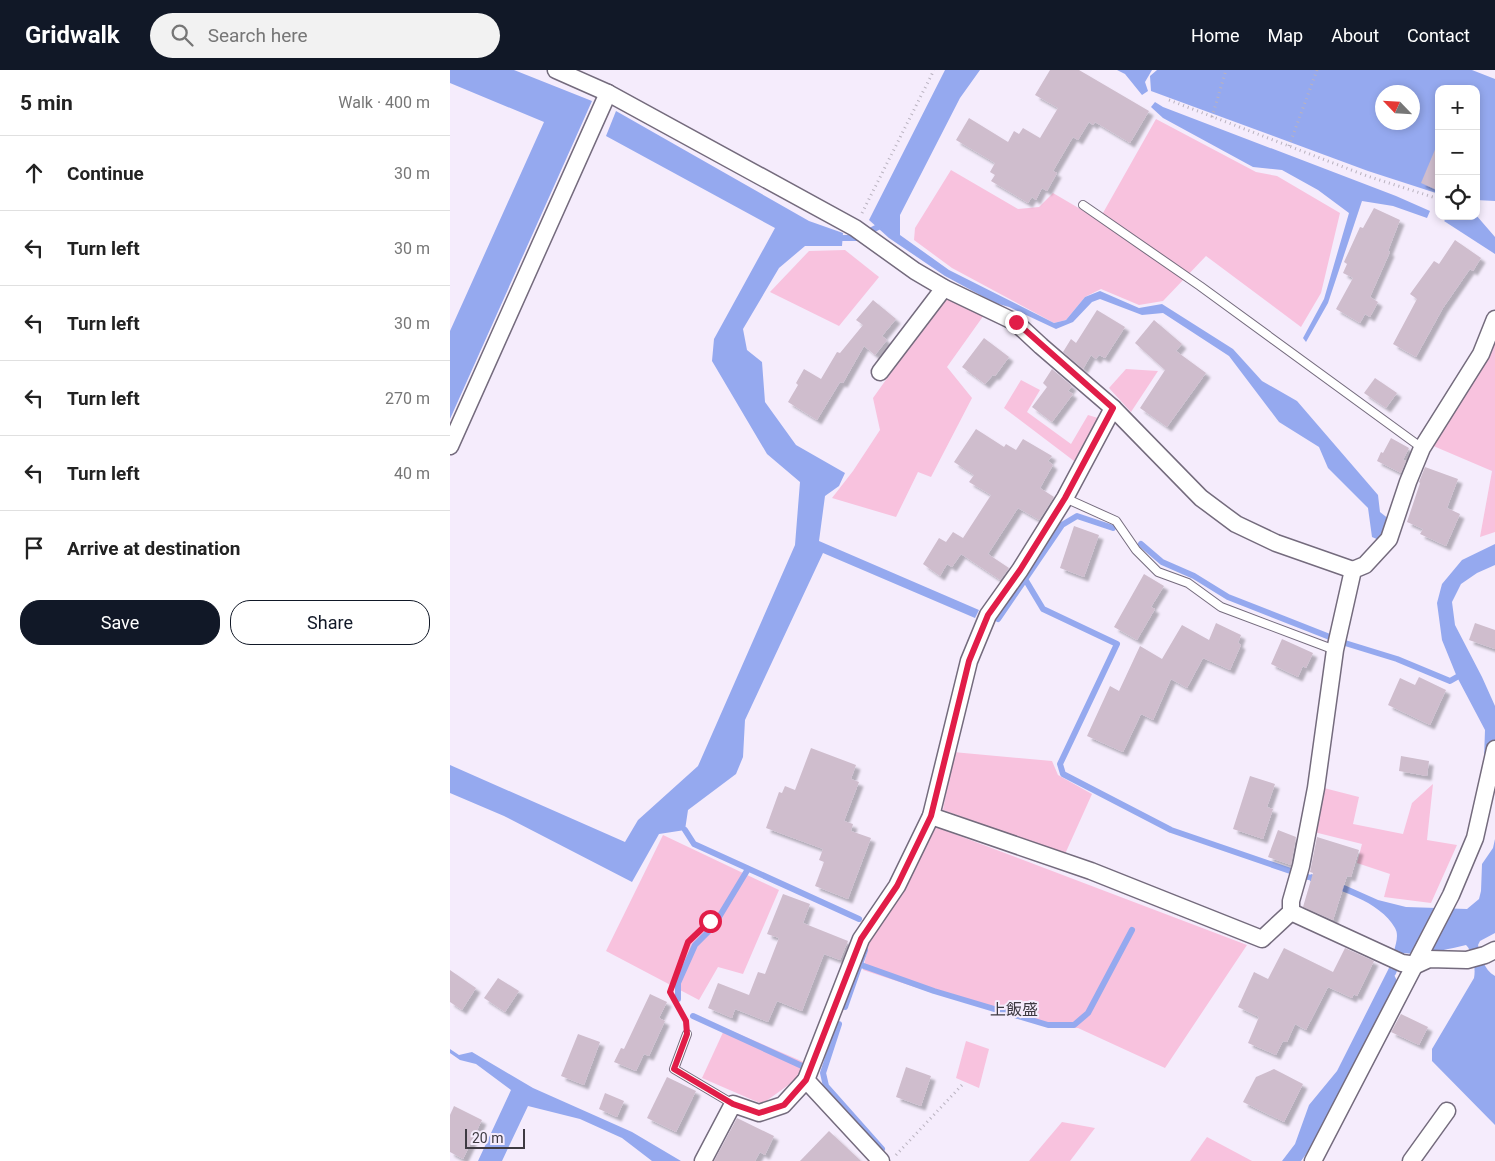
<!DOCTYPE html>
<meta charset="utf-8">
<style>
:root{--surface:#fff;--page:#f2f2f2;--text:#222;--muted:#767676;--line:#e0e0e0;--accent:#111827}
body{margin:0;font-family:Roboto,"Noto Sans JP",sans-serif;background:var(--page);color:var(--text)}
.controls{position:absolute;right:15px;top:15px;display:grid;overflow:hidden;border-radius:10px;box-shadow:0 2px 8px #0003}
.controls button{width:45px;height:45px;display:grid;place-items:center;padding:0;border:0;border-bottom:1px solid var(--line);background:var(--surface);color:var(--text);font:25px sans-serif}
.compass{position:absolute;left:925px;top:15px;width:45px;height:45px;border-radius:50%;background:var(--surface);box-shadow:0 2px 8px #0003;rotate:295deg}
.scale{position:absolute;left:15px;bottom:12px;width:60px;box-sizing:border-box;padding-left:5px;border:2px solid #3e3a42;border-top:0;font-size:14px;line-height:18px;white-space:nowrap;color:#3e3a42;-webkit-text-stroke:4px #f5ecfc;paint-order:stroke}
.stop{position:absolute;width:15px;height:15px;margin:-11px;border:4px solid #e11d48;border-radius:50%;background:#fff}
.stop.end{background:#e11d48;border-color:#fff;box-shadow:0 1px 5px #0008}
.list{margin:0;padding:0;list-style:none}
h2{display:flex;justify-content:space-between;align-items:center;height:65px;margin:0;padding:0 20px;font-size:21px}
h2 small{font-size:16px;font-weight:400;color:var(--muted)}
.list li{display:grid;grid-template-columns:32px 1fr auto;gap:15px;align-items:center;box-sizing:border-box;height:75px;padding:0 20px;border-top:1px solid var(--line)}
.list b{display:block;font-size:19px;white-space:nowrap}
.list em{font-size:16px;font-style:normal;color:var(--muted)}
.actions{display:flex;gap:10px;padding:15px 20px}
.actions a{flex:1;padding:11px 0;border:1px solid var(--accent);border-radius:20px;text-align:center;font-size:18px;color:var(--accent)}
.actions .main{background:var(--accent);color:#fff}
.icon{flex:none;width:28px;height:28px;fill:none;stroke:currentColor;stroke-width:2;stroke-linecap:round;stroke-linejoin:round}
.map{position:relative;flex:none;width:1045px;height:1091px;overflow:hidden}
header{display:flex;align-items:center;gap:30px;box-sizing:border-box;height:70px;padding:0 25px;background:var(--accent);color:#fff}
header strong{font-size:24px}
nav{display:flex;gap:28px;margin-inline-start:auto;font-size:18px}
.search{width:350px;height:45px;background:var(--page);display:flex;align-items:center;gap:12px;box-sizing:border-box;padding:0 18px;border-radius:28px;color:var(--muted);font-size:19px}
main{display:flex}
aside{flex:1;background:var(--surface)}
.map>svg:first-child{display:block}
.green{fill:#f8c2de}
.water{fill:#95a9ef;fill-rule:evenodd}
.lines{fill:none;stroke-linecap:round;stroke-linejoin:round}
.stream{stroke:#95a9ef;stroke-width:6}
.building{fill:#cfbdcd;filter:url(#shadow)}
.lane-casing{stroke:#746b7d;stroke-width:10}
.street-casing{stroke:#746b7d;stroke-width:19}
.path{stroke:#b9b2bf;stroke-width:3;stroke-dasharray:1 4;stroke-linecap:butt}
.lane{stroke:#fff;stroke-width:8}
.street{stroke:#fff;stroke-width:16}
.route{stroke:#e11d48;stroke-width:6}
.labels{text-anchor:middle;dominant-baseline:central;stroke-width:4;stroke-linejoin:round;paint-order:stroke}
.neighbourhood-label{font-size:16px;fill:#3e3a42;stroke:#f5ecfc}
</style>
<header>
<strong>Gridwalk</strong>
<div class="search"><svg class="icon" aria-label="search" viewBox="0 0 24 24"><circle cx="10" cy="10" r="6"/><path d="M15 15l6 6"/></svg>Search here</div>
<nav><a>Home</a><a>Map</a><a>About</a><a>Contact</a></nav>
</header>
<main>
<aside>
<h2>5 min<small>Walk · 400 m</small></h2>
<ul class="list">
<li><svg class="icon" aria-label="ahead" viewBox="0 0 24 24"><path d="M12 20V5M6 11l6-6 6 6"/></svg><div><b>Continue</b></div><em>30 m</em></li>
<li><svg class="icon" aria-label="left" viewBox="0 0 24 24"><path d="M17 20v-9H6M10 6l-5 5 5 5"/></svg><div><b>Turn left</b></div><em>30 m</em></li>
<li><svg class="icon" aria-label="left" viewBox="0 0 24 24"><path d="M17 20v-9H6M10 6l-5 5 5 5"/></svg><div><b>Turn left</b></div><em>30 m</em></li>
<li><svg class="icon" aria-label="left" viewBox="0 0 24 24"><path d="M17 20v-9H6M10 6l-5 5 5 5"/></svg><div><b>Turn left</b></div><em>270 m</em></li>
<li><svg class="icon" aria-label="left" viewBox="0 0 24 24"><path d="M17 20v-9H6M10 6l-5 5 5 5"/></svg><div><b>Turn left</b></div><em>40 m</em></li>
<li><svg class="icon" aria-label="arrive" viewBox="0 0 24 24"><path d="M6 21V4h12l-3 4 3 4H6"/></svg><div><b>Arrive at destination</b></div></li>
</ul>
<div class="actions"><a class="main">Save</a><a>Share</a></div>
</aside>
<div class="map">
<svg width="1045" height="1091" viewBox="0 0 1045 1091">
<defs>
<filter id="shadow"><feDropShadow dx="4.5" dy="4.5" stdDeviation="1" flood-color="#0004"/></filter>
</defs>
<rect width="100%" height="100%" fill="#f5ecfc"/>
<g class="green">
<path d="M706 49 806 102 827 106 890 143 871 223 851 257 756 186 713 231 689 235 651 219 635 227 616 250 604 253 502 198 464 170 465 158 501 100 568 139 589 137 603 123 649 150Z"/>
<path d="M395 180 429 207 389 256 320 222 359 181Z"/>
<path d="M495 227 534 245 497 297 522 328 481 407 468 402 446 447 382 428 403 401 430 360 423 328Z"/>
<path d="M1045 269V462L1030 467 1042 401 981 375Z"/>
<path d="M676 299 708 301 681 342 659 318Z"/>
<path d="M571 310 590 320 577 342 621 374 638 345 648 348 624 391 554 338Z"/>
<path d="M503 682 602 691 608 705 642 724 615 784 493 740Z"/>
<path d="M983 714 977 770 1007 775 981 833 934 827 940 804 907 793 912 774 864 762 874 718 909 727 903 754 953 764 962 733Z"/>
<path d="M486 757 797 875 715 998 628 958 599 957 483 923 413 900 421 864 452 825Z"/>
<path d="M213 765 329 820 293 904 268 897 249 930 156 881Z"/>
<path d="M275 958 356 993 351 1006 312 1034 252 1008Z"/>
<path d="M516 971 539 979 529 1018 506 1008Z"/>
<path d="M612 1052 645 1058 620 1091H579Z"/>
<path d="M757 1067 802 1091H740Z"/>
</g>
<g class="water">
<path d="M0 0H64L142 31 0 349V261L94 52 0 13Z"/>
<path d="M495 0H530L510 28 450 145V165L499 200 604 253 616 250 635 227 650 221 689 238 712 234 783 279 812 311 847 331 928 425 930 442 940 450 929 470 922 467 918 438 878 398 869 377 829 352 779 286 713 243 692 245 650 229 642 232 623 252 606 259 559 237 545 233 495 206 439 168 419 150Z"/>
<path d="M667 0H702L695 12 698 21 692 25 675 4Z"/>
<path d="M707 0H1022L1045 9V131L1026 130V19H989V124L918 101 701 21 700 6ZM932 22H962V52H932Z"/>
<path d="M705 32 713 37 946 126 980 141 977 148 943 136 912 131 878 233 856 272 853 268 874 229 899 143 868 120 832 100 803 97 713 48 701 37Z"/>
<path d="M166 41 359 151 393 163 392 176H355L329 198 293 259 297 280 312 292 315 332 346 375 395 403 389 416 375 426 369 471 529 540 525 548 373 483 295 650 293 687 286 704 238 740 235 760 209 764 182 812 54 746 0 723V695L175 772 188 750 248 696 345 475 350 412 317 384 262 291 264 269 325 158 156 66Z"/>
<path d="M1026 145 1045 167V184L994 151 999 146H1026Z"/>
<path d="M1045 474V495L1027 503 1011 514 1002 532 1005 555 1032 607 1045 636V701L1034 689 1035 660 1007 607 992 570 987 533 992 514 1012 490Z"/>
<path d="M1045 769V863L1030 871 1028 875C1032 887 1033 899 1045 906V1055L982 991V979L1024 908C1026 898 1023 882 1016 875 993 880 967 888 944 881 946 873 949 865 945 858 930 831 887 819 860 811L858 807 861 804 892 814 928 830 956 837 1017 839 1029 829 1031 821 1032 794 1043 778Z"/>
<path d="M940 896 947 911 867 1069 851 1091H832L845 1074 859 1035 887 1001Z"/>
<path d="M0 979 9 985 22 982 83 1018 182 1062 231 1091H202L172 1068 130 1049 78 1036 52 1091H28L61 1020 26 994 10 990 0 983Z"/>
</g>
<g class="lines">
<g class="stream">
<path d="M392 168H406L428 157"/>
<path d="M691 474 712 492 744 506 778 527 895 573 947 589 1000 611 1007 607"/>
<path d="M575 509 593 539 667 574 610 694 613 704 721 760 858 807"/>
<path d="M548 549 612 455 627 446 663 458"/>
<path d="M235 760 244 774 409 849"/>
<path d="M411 895 484 921 598 955H624L638 943 682 860"/>
<path d="M943 903 951 883"/>
<path d="M228 929V913L245 875 263 857 298 799"/>
<path d="M395 937 415 880"/>
<path d="M243 946 352 996"/>
<path d="M389 954 373 1003 376 1016 432 1079"/>
</g>
</g>
<g class="building">
<path d="M600 0H629L699 41 680 73 645 52 643 55 639 52 628 70 623 67 603 101 607 103 597 121 592 118 586 130 582 127 578 133 541 111 545 105 540 102 545 93 506 70 519 48 558 72 564 61 569 64 573 58 590 68 608 38 585 25Z"/>
<path d="M989 70V121L971 113Z"/>
<path d="M924 138 950 150 938 181 940 182 920 227 928 232 920 247 915 244 910 253 886 239 903 208 893 203 897 194 894 192 910 157 913 158Z"/>
<path d="M1005 170 1031 188 1023 201 1020 199 993 238 966 287 943 274 967 229 960 224 984 191 989 194Z"/>
<path d="M423 230 446 249 432 266 437 270 425 285 414 276 393 313 390 312 367 350 338 332 348 315 346 313 354 299 371 309 387 282 390 283 413 255 406 250Z"/>
<path d="M647 240 675 257 655 288 649 285 646 289 641 285 633 299 613 282 621 269 626 273Z"/>
<path d="M704 250 732 274 726 281 756 303 717 357 690 338 715 300 685 273Z"/>
<path d="M534 268 559 287 545 306 543 305 535 314 512 297Z"/>
<path d="M602 299 622 316 618 321 623 324 602 352 582 337 597 317 593 313Z"/>
<path d="M925 308 947 323 936 338 914 323Z"/>
<path d="M526 359 554 377 556 374 566 380 573 369 602 386 598 391 603 395 590 418 604 427 589 450 568 438 538 484 559 498 550 510 511 484 502 497 497 494 490 506 473 494 489 468 496 472 503 462 513 468 541 425 519 412 524 405 504 392Z"/>
<path d="M941 368 959 378 953 390 956 391 951 403 927 391 931 382 933 383Z"/>
<path d="M975 397 1008 409 997 438 1010 444 996 476 970 464 973 459 957 452 970 413 969 412Z"/>
<path d="M624 456 649 465 634 507 610 498Z"/>
<path d="M694 504 714 516 701 537 705 539 687 570 664 557Z"/>
<path d="M766 553 791 565 788 573 791 575 780 600 753 588 737 618 721 609 703 650 691 644 673 682 637 666 660 616 669 621 690 576 712 589 732 555 759 570Z"/>
<path d="M1025 553 1045 560V579L1019 570Z"/>
<path d="M832 569 863 583 856 598 853 596 848 607 821 594Z"/>
<path d="M969 607 996 620 980 655 938 635 950 608 965 615Z"/>
<path d="M361 678 406 695 401 709 409 712 394 751 403 754 401 761 421 768 398 829 365 816 374 792 369 790 373 779 316 758 329 722 332 723 335 716 345 720Z"/>
<path d="M951 686 979 691 977 706 949 701Z"/>
<path d="M800 706 825 714 817 737 823 739 813 769 783 759Z"/>
<path d="M828 760 846 767 841 795 818 787Z"/>
<path d="M867 767 909 780 901 807 897 806 883 850 853 837 863 803 860 802Z"/>
<path d="M333 824 360 834 353 853 398 871 390 890 374 884 352 941 327 931 318 952 285 939 282 948 258 938 268 913 299 925 308 902 315 904 329 868 317 864Z"/>
<path d="M834 878 883 902 895 878 924 891 907 926 904 924 902 928 878 917 856 960 845 954 837 972 833 971 826 985 798 973 809 947 788 937 804 902 818 909Z"/>
<path d="M0 900 26 918 12 940 0 932Z"/>
<path d="M48 908 69 921 55 942 34 928Z"/>
<path d="M200 924 217 932 209 948 215 951 199 986 194 984 186 1001 164 992 171 978 174 979Z"/>
<path d="M951 944 978 957 969 975 941 962Z"/>
<path d="M128 964 150 972 134 1015 111 1006Z"/>
<path d="M456 997 481 1006 471 1036 446 1027Z"/>
<path d="M824 999 853 1014 834 1052 793 1032 806 1007Z"/>
<path d="M217 1007 246 1021 226 1062 197 1048Z"/>
<path d="M155 1023 174 1031 167 1047 149 1039Z"/>
<path d="M4 1036 32 1050 13 1089 0 1082V1045Z"/>
<path d="M287 1048 324 1066 315 1085 310 1082 305 1091H264Z"/>
<path d="M379 1061 411 1091H350Z"/>
</g>
<g class="lines">
<defs>
<g id="lane">
<path d="M633 135 750 216 972 378"/>
<path d="M615 428 666 451 686 480 708 502 738 513 771 537 885 580"/>
<path d="M237 964 224 999 283 1034"/>
</g>
<g id="street">
<path d="M106 0 158 23 405 158 465 201 494 218 565 252 591 276 663 338 751 428 786 454 826 473 903 500"/>
<path d="M430 302 494 218"/>
<path d="M0 376 158 23"/>
<path d="M481 746 641 801 812 869 841 842V831L851 796 866 718 885 580 903 500 915 495 939 469 958 412 972 378 1031 284 1045 249"/>
<path d="M841 842 952 893 966 895 979 889 1017 890 1035 885 1045 880"/>
<path d="M253 1091 283 1034 309 1043 333 1035 356 1010"/>
<path d="M431 1091 356 1010 411 869 447 816 481 746 519 591 538 545 570 500 615 428 663 338"/>
<path d="M863 1091 1001 825 1025 768 1045 679"/>
<path d="M961 1091 997 1041"/>
</g>
</defs>
<use href="#lane" class="lane-casing"/>
<use href="#street" class="street-casing"/>
<g class="path">
<path d="M719 30 917 106 989 129"/>
<path d="M762 47 776 0"/>
<path d="M839 76 867 0"/>
<path d="M412 143 484 0"/>
<path d="M236 951 220 922 238 872 260 851"/>
<path d="M446 1085 512 1015"/>
</g>
<use href="#lane" class="lane"/>
<use href="#street" class="street"/>
</g>
<g class="lines">
<path class="route" d="M260 851 238 872 220 922 236 951 237 964 224 999 283 1034 309 1043 334 1035 356 1010 411 869 447 816 481 746 519 591 538 545 570 500 615 428 663 338 566 252"/>
</g>
<g class="labels">
<g class="neighbourhood-label">
<text x="564" y="939">上飯盛</text>
</g>
</g>
</svg>
<div class="controls">
<button>+</button>
<button>−</button>
<button><svg class="icon" aria-label="locate" viewBox="0 0 24 24"><circle cx="12" cy="12" r="6"/><path d="M12 2v4M12 18v4M2 12h4M18 12h4"/></svg></button>
</div>
<svg class="compass" viewBox="-18 -18 36 36"><path d="M0-13l5 13h-10z" fill="#e53935"/><path d="M0 13l5-13h-10z" fill="#767676"/></svg>
<div class="scale">20 m</div>
<div class="stop" style="left:260px;top:851px"></div>
<div class="stop end" style="left:566px;top:252px"></div>
</div>
</main>
